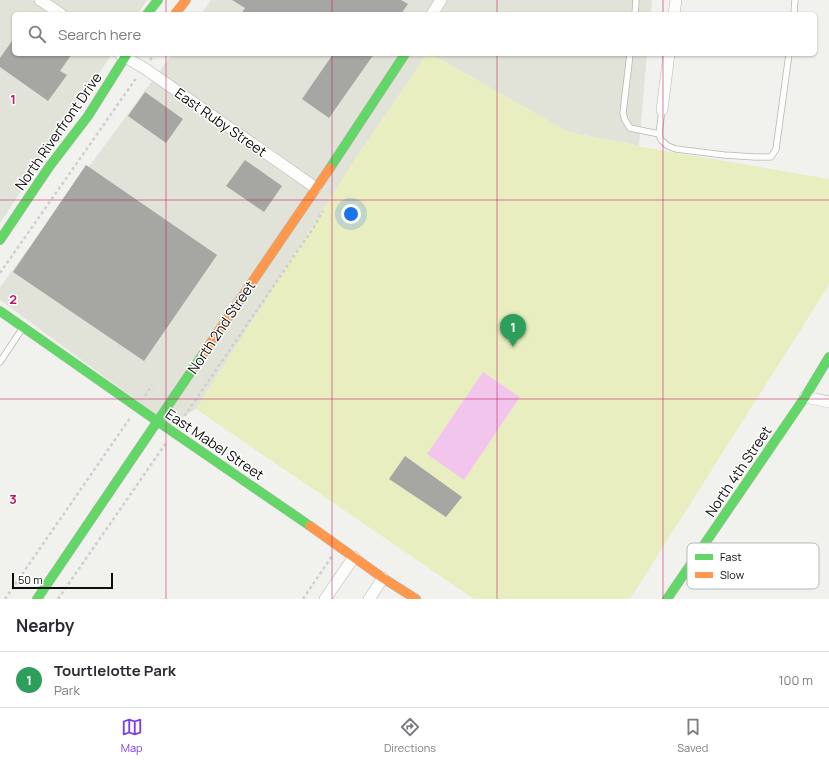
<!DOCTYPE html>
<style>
:root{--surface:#fff;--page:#f2f2f3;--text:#2b2b33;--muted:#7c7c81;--line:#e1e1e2;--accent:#7c3aed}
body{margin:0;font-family:Manrope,sans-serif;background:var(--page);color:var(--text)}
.scale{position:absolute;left:12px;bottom:10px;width:101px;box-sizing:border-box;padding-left:4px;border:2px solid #0e0e0b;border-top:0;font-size:11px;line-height:14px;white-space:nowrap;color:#0e0e0b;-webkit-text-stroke:3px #fff;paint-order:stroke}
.you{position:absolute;left:351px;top:214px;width:14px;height:14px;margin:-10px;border:3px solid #fff;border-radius:50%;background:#1a73e8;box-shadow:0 0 0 6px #1a73e833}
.badge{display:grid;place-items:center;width:26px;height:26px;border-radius:50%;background:var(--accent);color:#fff;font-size:13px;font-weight:700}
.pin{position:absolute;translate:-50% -33px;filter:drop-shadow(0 1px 2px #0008)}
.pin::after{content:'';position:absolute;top:21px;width:14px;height:12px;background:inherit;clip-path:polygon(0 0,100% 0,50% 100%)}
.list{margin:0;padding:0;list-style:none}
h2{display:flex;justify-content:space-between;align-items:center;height:52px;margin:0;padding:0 16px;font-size:17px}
h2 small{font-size:13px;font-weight:400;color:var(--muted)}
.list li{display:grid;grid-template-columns:26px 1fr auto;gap:12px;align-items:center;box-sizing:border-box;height:56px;padding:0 16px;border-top:1px solid var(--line)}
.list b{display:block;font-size:15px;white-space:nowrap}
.list p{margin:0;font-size:13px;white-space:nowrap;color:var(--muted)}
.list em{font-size:13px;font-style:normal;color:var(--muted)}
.icon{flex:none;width:22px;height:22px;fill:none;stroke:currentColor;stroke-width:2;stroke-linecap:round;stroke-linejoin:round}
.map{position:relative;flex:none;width:829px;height:599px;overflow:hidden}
.search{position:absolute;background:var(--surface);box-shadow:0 1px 3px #0004;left:12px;right:12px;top:12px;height:44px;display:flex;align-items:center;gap:10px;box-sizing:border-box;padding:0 14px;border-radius:6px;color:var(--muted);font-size:15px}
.sheet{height:108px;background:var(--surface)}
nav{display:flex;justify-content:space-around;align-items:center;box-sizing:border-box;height:56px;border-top:1px solid var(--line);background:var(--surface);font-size:11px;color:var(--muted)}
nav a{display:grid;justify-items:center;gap:2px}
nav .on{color:var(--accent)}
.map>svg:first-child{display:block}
.built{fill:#e2e3d8}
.green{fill:#e9eec1}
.water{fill:#f2c6ec}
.building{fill:#a6a6a3}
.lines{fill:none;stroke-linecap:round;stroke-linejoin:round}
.lane-casing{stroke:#b6b7b3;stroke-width:7}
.street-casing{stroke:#b6b7b3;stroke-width:12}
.fast-casing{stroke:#b6b7b3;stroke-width:10}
.slow-casing{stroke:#b6b7b3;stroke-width:10}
.path{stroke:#cecece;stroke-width:2.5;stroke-dasharray:3 3;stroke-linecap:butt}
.lane{stroke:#fdfdfc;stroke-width:5.5}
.street{stroke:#fdfdfc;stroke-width:11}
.fast{stroke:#63d668;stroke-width:9}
.slow{stroke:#ff974d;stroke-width:9}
.grid{fill:none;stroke:#c2185b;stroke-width:1;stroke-opacity:0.55}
.labels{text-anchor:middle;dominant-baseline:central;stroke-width:3;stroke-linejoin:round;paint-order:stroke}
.street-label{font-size:14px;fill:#0e0e0b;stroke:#fff}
.key{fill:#fff;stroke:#b7b7b6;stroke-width:1}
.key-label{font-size:11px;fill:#0e0e0b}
.grid-label{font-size:13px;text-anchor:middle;font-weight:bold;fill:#c2185b;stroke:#fff;stroke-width:3;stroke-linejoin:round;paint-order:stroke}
</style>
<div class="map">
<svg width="829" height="599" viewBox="0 0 829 599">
<rect width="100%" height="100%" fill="#f1f2ed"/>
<g class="built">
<path d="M0 0H147L138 14H14V54H112L0 223Z"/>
<path d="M211 0H652L651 14H201Z"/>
<path d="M172 54H427L356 158 196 409 170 425 0 300V287Z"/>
<path d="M431 54H647L639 146 568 132Z"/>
</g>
<path class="green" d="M427 54H431L568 132 654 149 829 179V285L630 599H474L196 409 356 158Z"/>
<path class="water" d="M483 372 520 397 464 480 427 454Z"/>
<g class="building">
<path d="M232 0H401L408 4 401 14H241L245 8Z"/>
<path d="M14 38V54H72L60 71 67 75 48 101 0 67V58Z"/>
<path d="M333 54H374L329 118 302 99Z"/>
<path d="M145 92 183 119 166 143 128 116Z"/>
<path d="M245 160 282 186 264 212 226 186Z"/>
<path d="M86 165 217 255 144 361 13 272Z"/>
<path d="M405 456 462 497 446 517 389 479Z"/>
</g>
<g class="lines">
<defs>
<g id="lane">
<path d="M635 14 636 0"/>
<path d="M794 14 795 0"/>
<path d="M630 54 623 113 625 120 630 128 659 134"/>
<path d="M662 110 659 134 661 140 668 146 676 149 724 155 755 157H771L776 149 789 54"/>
<path d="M0 362 22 329"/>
</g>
<g id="street">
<path d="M40 0 61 14"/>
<path d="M432 14 441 0"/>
<path d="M674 14 676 0"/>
<path d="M120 54 144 68 316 188"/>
<path d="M662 110 669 54"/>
<path d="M805 397 829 402"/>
<path d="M325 599 354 557"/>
<path d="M369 599 383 578"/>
</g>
<g id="fast">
<path d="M147 14 158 0"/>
<path d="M330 168 405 54"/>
<path d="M0 240 49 167 88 116 127 54"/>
<path d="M0 311 157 421 310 526"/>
<path d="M37 599 203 354"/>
<path d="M667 599 805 397 829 357"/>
</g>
<g id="slow">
<path d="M175 14 186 0"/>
<path d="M203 354 330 168"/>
<path d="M310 526 383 578 416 599"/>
</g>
</defs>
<use href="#lane" class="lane-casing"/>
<use href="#street" class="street-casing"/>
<use href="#fast" class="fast-casing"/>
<use href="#slow" class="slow-casing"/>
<g class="path">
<path d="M150 60 155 54"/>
<path d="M0 273 137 77"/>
<path d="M145 396 152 385"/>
<path d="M181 421 314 227 323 211"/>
<path d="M5 599 130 418"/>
<path d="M58 599 166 443"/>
<path d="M303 599 332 556"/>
</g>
<use href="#lane" class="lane"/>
<use href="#street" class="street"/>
<use href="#fast" class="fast"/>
<use href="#slow" class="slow"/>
</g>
<path class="grid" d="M166 0V14M332 0V14M497 0V14M663 0V14M166 54V599M332 54V599M497 54V599M663 54V599M0 200H829M0 399H829"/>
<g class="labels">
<g class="street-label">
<text transform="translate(221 122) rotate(35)">East Ruby Street</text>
<text transform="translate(58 131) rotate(-55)">North Riverfront Drive</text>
<text transform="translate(221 327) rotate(-56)">North 2nd Street</text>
<text transform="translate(215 444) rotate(34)">East Mabel Street</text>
<text transform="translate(738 471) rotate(-56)">North 4th Street</text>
</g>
</g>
<rect x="687" y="543" width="132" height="46" rx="6" class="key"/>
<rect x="695" y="554" width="18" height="6" fill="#63d668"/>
<rect x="695" y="572" width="18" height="6" fill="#ff974d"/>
<g class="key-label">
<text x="720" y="561">Fast</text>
<text x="720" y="579">Slow</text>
</g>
<g class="grid-label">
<text x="13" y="104">1</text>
<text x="13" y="304">2</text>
<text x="13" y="504">3</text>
</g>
</svg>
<div class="scale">50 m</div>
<div class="you"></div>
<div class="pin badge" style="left:513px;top:347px;background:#2e9e5b">1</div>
<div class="search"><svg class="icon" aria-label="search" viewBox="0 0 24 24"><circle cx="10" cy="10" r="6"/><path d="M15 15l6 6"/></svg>Search here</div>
</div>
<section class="sheet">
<h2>Nearby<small></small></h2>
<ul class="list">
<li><span class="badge" style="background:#2e9e5b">1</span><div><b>Tourtlelotte Park</b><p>Park</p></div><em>100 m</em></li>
</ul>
</section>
<nav>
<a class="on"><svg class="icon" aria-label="map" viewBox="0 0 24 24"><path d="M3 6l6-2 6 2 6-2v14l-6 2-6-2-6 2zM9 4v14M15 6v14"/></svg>Map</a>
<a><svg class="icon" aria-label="directions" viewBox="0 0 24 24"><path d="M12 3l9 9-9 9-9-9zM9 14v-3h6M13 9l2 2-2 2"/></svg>Directions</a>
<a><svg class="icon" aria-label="saved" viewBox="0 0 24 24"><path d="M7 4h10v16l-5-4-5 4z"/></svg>Saved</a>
</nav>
